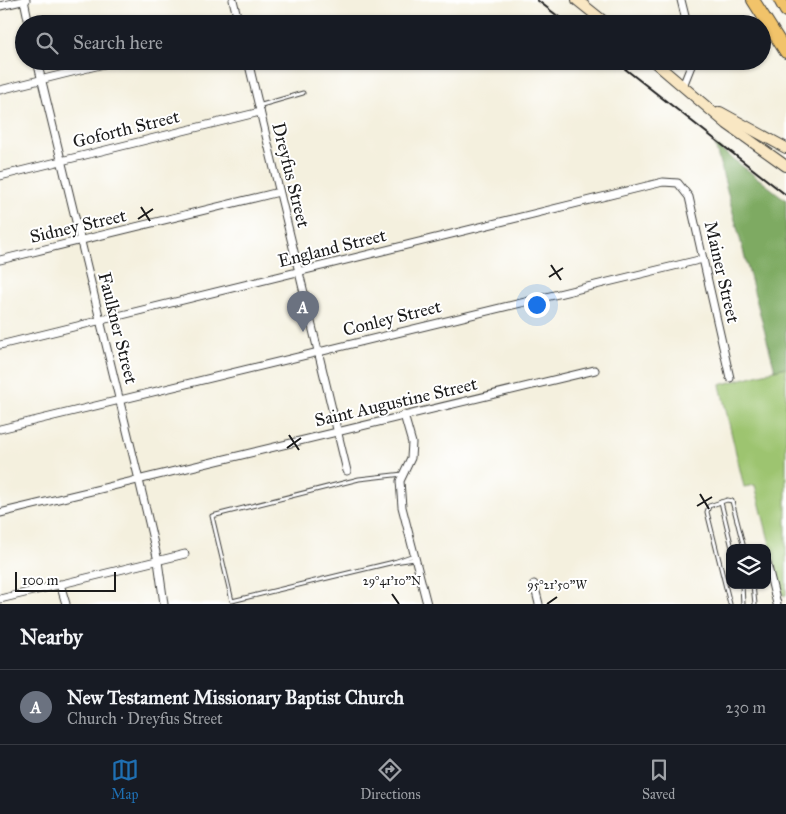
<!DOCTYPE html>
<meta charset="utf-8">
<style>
:root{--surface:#171b24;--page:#242831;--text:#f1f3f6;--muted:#9ea1a6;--line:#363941;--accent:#1f6fb2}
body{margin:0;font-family:"IM FELL Great Primer",serif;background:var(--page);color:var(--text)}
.controls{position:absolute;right:15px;bottom:15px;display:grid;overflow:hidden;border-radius:10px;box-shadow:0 1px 4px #0004}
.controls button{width:45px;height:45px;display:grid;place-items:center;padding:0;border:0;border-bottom:1px solid var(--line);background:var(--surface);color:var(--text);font:25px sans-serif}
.scale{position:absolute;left:15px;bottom:12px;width:101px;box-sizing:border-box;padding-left:5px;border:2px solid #1c1c1c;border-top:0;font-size:14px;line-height:18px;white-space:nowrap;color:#1c1c1c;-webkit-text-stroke:4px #fff;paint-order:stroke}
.you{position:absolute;left:536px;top:304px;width:18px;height:18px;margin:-12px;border:4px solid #fff;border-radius:50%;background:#1a73e8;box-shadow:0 0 0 8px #1a73e833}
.badge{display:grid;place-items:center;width:32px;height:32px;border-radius:50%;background:var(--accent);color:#fff;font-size:16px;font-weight:700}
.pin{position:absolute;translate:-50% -41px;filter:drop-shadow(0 1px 2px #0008)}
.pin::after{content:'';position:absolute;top:26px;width:18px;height:15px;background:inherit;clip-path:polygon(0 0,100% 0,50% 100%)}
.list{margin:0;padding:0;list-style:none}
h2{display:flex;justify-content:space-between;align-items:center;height:65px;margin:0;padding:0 20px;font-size:21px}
h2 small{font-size:16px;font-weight:400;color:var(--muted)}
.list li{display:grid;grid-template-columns:32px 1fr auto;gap:15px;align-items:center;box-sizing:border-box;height:75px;padding:0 20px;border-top:1px solid var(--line)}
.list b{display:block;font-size:19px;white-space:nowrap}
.list p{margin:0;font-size:16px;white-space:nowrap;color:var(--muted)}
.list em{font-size:16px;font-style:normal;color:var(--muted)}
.icon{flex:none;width:28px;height:28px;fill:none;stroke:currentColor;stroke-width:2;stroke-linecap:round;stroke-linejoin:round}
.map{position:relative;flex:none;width:786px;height:604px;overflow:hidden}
.search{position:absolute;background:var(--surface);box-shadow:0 1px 4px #0004;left:15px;right:15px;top:15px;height:55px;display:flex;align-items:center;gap:12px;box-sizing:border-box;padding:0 18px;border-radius:28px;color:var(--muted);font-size:19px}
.sheet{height:140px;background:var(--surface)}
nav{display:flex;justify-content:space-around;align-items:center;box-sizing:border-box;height:70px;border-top:1px solid var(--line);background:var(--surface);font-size:14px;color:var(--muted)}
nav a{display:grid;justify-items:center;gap:2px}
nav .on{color:var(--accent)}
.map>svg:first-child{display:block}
.green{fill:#9dc46f;stroke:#5c7046}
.forest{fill:#7eaa62;stroke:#4d633f}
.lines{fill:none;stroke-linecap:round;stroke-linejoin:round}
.service-casing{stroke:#3c3c39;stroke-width:5}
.minor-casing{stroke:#3c3c39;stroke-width:9}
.secondary-casing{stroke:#3c3c39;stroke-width:12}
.motorway-casing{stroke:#3c3c39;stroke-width:14}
.service{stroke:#fff;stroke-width:3}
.minor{stroke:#fff;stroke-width:7}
.secondary{stroke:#f9e7c3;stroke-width:10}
.motorway{stroke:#f1c36a;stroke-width:12}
.rail{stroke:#1c1c1c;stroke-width:2}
.ticks{fill:none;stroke:#1c1c1c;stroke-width:2}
.labels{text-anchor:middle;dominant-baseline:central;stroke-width:4;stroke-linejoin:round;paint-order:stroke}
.street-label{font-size:18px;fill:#1c1c1c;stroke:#fff}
.ticks-label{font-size:12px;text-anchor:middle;fill:#1c1c1c;stroke:#fff;stroke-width:4;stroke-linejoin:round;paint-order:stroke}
</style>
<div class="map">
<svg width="786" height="604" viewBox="0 0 786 604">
<rect width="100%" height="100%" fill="#fff"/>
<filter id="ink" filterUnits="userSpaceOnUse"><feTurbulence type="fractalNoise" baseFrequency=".02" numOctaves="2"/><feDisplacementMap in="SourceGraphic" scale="10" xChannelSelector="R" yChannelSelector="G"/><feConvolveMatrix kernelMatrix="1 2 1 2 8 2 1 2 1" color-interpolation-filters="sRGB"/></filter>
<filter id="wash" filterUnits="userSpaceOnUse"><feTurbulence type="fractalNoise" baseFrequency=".0096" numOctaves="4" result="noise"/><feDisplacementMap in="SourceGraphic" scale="20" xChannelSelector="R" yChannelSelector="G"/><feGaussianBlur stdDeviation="1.12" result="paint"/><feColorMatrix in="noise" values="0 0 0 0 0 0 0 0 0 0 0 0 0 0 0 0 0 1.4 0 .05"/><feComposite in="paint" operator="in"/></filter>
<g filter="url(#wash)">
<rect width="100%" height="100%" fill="#f4f0de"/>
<path class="green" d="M786 367V595L783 596 755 485 744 487 720 385Z"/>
<path class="forest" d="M715 145 786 200V367L775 370Z"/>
</g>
<g filter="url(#ink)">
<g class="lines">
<defs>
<g id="service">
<path d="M258 106 303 93"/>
<path d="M403 474 359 479 212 516 232 601 394 562 415 559"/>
<path d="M721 502 732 548"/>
<path d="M394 562 414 555"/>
<path d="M742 585 743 604"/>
<path d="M753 585 755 604"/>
<path d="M730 604 707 512 709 506 727 500 732 501 744 548"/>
</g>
<g id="minor">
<path d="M24 0 29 24"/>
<path d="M233 0 239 24"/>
<path d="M681 0 687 24"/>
<path d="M0 6 26 0"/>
<path d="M37 61 139 480 158 561 164 604"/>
<path d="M248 61 347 471"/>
<path d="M683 86 693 61"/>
<path d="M0 90 116 61"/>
<path d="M0 176 260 112"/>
<path d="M0 260 279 192"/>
<path d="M0 345 663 182 678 183 689 197 730 378"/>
<path d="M404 415 412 443 411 458 400 481 402 507 427 604"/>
<path d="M0 429 703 259"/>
<path d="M0 513 595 370"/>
<path d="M767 563 777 604"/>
<path d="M60 584 66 604"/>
<path d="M534 584 539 604"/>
<path d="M0 599 185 554"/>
</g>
<g id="secondary">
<path d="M577 0 607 24"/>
<path d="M653 61 727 124 786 166"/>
<path d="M720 112 786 148"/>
</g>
<g id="motorway">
<path d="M753 0 786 52"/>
<path d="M780 0 786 11"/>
</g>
</defs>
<use href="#service" class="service-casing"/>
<use href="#minor" class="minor-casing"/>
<use href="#secondary" class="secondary-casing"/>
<use href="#motorway" class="motorway-casing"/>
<use href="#service" class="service"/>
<use href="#minor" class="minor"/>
<use href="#secondary" class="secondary"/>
<use href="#motorway" class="motorway"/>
<g class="rail">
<path d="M537 0 568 24"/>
<path d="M615 61 786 195"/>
</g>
</g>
</g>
<path class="ticks" d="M141 207 150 221M138 219 153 209M551 265 561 280M549 277 563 268M289 435 299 450M287 448 301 438M700 494 709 509M697 506 712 497M392 594 399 604M547 604 557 597"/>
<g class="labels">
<g class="street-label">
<text transform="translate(126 129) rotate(-14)">Goforth Street</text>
<text transform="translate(291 175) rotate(76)">Dreyfus Street</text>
<text transform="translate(78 226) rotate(-13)">Sidney Street</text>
<text transform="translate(332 248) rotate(-14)">England Street</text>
<text transform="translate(722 272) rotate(77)">Mainer Street</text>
<text transform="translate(392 318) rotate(-14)">Conley Street</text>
<text transform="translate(118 328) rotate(76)">Faulkner Street</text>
<text transform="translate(396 402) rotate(-13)">Saint Augustine Street</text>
</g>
</g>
<g class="ticks-label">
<text x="392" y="585">29°41'10"N</text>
<text x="557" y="589">95°21'50"W</text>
</g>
</svg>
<div class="controls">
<button><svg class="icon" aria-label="layers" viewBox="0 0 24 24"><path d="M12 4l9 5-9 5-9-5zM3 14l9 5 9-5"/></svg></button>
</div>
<div class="scale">100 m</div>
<div class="you"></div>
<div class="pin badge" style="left:303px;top:332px;background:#6b7280">A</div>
<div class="search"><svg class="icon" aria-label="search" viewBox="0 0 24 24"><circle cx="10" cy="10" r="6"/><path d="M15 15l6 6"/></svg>Search here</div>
</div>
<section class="sheet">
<h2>Nearby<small></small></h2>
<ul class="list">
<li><span class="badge" style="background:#6b7280">A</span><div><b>New Testament Missionary Baptist Church</b><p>Church · Dreyfus Street</p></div><em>230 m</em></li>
</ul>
</section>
<nav>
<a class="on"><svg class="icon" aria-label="map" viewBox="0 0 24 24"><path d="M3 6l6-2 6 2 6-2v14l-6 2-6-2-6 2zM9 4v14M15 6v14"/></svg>Map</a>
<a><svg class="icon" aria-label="directions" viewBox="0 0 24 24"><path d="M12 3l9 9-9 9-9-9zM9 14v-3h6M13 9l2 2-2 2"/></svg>Directions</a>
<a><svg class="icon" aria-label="saved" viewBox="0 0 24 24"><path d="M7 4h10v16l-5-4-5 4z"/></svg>Saved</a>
</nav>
